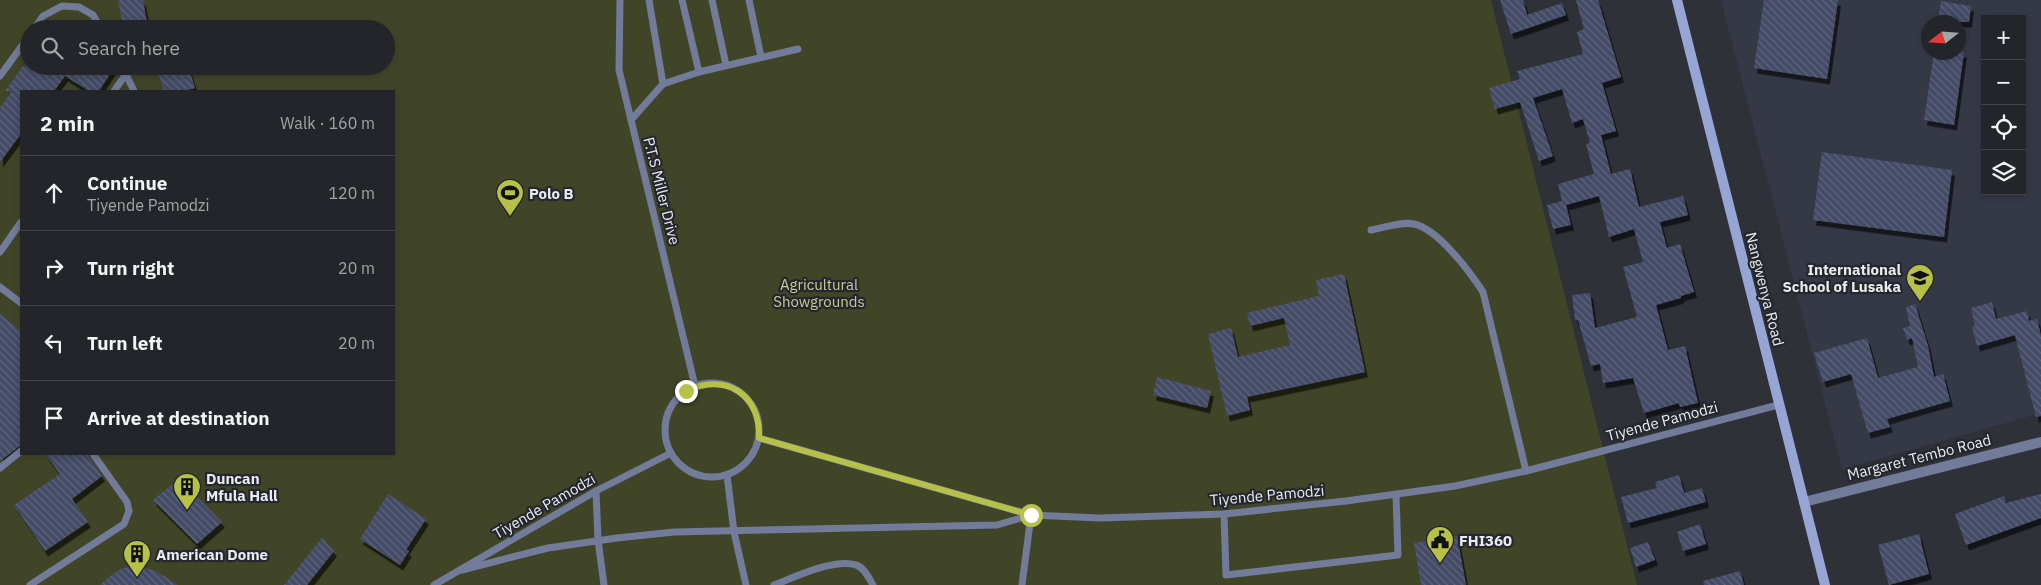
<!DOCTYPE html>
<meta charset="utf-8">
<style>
:root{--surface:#23252a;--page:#2b2d32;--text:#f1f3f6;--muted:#a3a5a8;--line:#404247}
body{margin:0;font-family:"IBM Plex Sans",sans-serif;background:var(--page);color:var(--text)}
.controls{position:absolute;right:15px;top:15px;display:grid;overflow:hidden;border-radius:0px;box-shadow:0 2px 8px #0003}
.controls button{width:45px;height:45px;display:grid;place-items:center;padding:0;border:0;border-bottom:1px solid var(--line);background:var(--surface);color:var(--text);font:25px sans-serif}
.compass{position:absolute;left:1921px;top:15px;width:45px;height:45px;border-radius:50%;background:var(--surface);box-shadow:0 2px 8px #0003;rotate:253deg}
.stop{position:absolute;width:15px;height:15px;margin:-11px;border:4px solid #b7c148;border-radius:50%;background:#fff}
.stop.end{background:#b7c148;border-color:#fff;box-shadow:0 1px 5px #0008}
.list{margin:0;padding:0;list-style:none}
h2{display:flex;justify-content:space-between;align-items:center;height:65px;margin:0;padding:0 20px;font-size:21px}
h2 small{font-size:16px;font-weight:400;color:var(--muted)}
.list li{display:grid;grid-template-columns:32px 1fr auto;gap:15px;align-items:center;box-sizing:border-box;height:75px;padding:0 20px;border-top:1px solid var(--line)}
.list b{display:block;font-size:19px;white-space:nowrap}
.list p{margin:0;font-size:16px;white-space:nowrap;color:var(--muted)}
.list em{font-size:16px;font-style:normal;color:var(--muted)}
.icon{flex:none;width:28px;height:28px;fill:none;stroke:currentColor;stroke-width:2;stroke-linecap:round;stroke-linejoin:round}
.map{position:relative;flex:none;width:2041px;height:585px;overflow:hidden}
.search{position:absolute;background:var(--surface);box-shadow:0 2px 8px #0003;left:20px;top:20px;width:375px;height:55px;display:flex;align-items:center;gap:12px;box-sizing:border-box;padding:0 18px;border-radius:28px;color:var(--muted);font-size:19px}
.panel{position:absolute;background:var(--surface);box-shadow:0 2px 8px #0003;left:20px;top:90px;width:375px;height:365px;border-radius:0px}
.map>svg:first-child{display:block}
.built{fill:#353946;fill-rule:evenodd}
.park{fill:#414528;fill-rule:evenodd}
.building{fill:url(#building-back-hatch);filter:url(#shadow)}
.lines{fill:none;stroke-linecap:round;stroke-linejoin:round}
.lane{stroke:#727b99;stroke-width:7}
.street{stroke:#727b99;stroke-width:10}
.secondary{stroke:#97a5d5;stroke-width:10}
.route{stroke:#b7c148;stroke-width:6}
.labels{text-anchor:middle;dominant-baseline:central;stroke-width:4.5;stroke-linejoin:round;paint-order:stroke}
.street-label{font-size:15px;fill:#eaebf0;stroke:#25272e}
.poi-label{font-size:15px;font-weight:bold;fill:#eaebf0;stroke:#25272e;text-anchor:start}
.park-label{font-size:15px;fill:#c5cc93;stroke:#25272e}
</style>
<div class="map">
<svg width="2041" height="585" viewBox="0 0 2041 585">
<defs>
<pattern id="building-back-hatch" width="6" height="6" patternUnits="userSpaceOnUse" patternTransform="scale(1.25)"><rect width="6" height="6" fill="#444b66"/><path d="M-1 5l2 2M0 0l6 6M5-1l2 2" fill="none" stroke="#5f657c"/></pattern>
<filter id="shadow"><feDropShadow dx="3" dy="5.5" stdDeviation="0" flood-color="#0009"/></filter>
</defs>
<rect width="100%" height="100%" fill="#2f3138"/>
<path class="built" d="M1721 0H2041V413L1842 469ZM1985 19H2022V191H1985ZM1928 22H1958V52H1928Z"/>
<path class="park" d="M0 0H1491L1637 585H0ZM29 29H386V66H29ZM21 91H394V454H21Z"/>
<g class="building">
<path d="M118 0H143L148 29H124Z"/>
<path d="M1500 0H1523L1527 15 1562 3 1566 15 1511 34Z"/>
<path d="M1576 0H1598L1621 77 1602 83 1616 131 1601 135 1611 174 1630 169 1639 207 1683 196 1688 215 1660 222 1667 248 1680 244 1694 292 1681 296V298L1656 305 1668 350 1685 346 1698 403 1680 407 1679 403 1644 413 1633 378 1603 383 1600 364 1591 366 1578 320H1575L1572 295 1590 293 1595 328 1637 317 1623 267 1643 262 1634 229 1609 237 1599 196 1566 205 1571 225 1553 229 1547 205 1562 201 1558 184 1594 174 1586 144 1590 143 1583 119 1572 123 1562 89 1533 98 1553 156 1539 161 1520 102 1495 109 1489 88 1520 79 1517 71 1583 54 1577 32 1584 29Z"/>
<path d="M1764 0H1838L1827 79 1754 68Z"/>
<path d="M1941 1 1971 6 1969 22H1938Z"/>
<path d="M1934 52H1964L1954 125 1924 120Z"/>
<path d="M23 66H115L99 91H89L65 76 54 91H21V134L0 162V108L12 91H5Z"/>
<path d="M156 66H188L195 88 184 91H164Z"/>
<path d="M1822 152 1952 170 1944 237 1813 220Z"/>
<path d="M1344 274 1365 372 1247 397 1250 410 1227 416 1208 334 1231 328 1238 357 1290 345 1284 318 1250 326 1247 313 1319 296 1316 280Z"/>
<path d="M1992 302 1996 319 2027 311 2029 321 2037 319 2041 336V416L2036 417 2015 335 1977 346 1972 327 1975 326 1971 308Z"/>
<path d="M1915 304 1928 346 1934 377 1943 374 1950 401 1887 419 1890 427 1868 433 1851 374 1823 382 1814 353 1867 338 1878 378 1918 367 1912 338 1907 340 1903 328 1910 326 1906 307Z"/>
<path d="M0 314 21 331V445L0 461Z"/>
<path d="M1157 377 1211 391 1207 408 1153 395Z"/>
<path d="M45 454H87L102 476 72 499 88 522 45 551 14 505 60 474Z"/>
<path d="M1679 475 1684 493 1702 488 1706 502 1628 523 1621 497 1657 488 1655 482Z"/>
<path d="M179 479 222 522 197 544 153 500Z"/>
<path d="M388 494 426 519 406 550 409 551 400 565 360 539Z"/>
<path d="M2041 494V518L1966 545 1955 514 2004 496 2006 503Z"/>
<path d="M1700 524 1706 544 1683 551 1677 532Z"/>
<path d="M1919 534 1929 574 1889 585 1878 545Z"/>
<path d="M1457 536 1466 585H1421L1414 543Z"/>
<path d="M322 538 334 551 307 585H284Z"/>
<path d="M1648 542 1655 560 1636 567 1630 548Z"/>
<path d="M134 566 154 570 178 585H100L114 573 123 568Z"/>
<path d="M1740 571 1744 585H1704L1703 581Z"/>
</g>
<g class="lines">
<g class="lane">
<path d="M620 0 619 70 695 386"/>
<path d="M649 0 663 84"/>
<path d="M682 0 699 72"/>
<path d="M712 0 726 65"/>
<path d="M749 0 761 57"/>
<path d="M34 29 43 16 62 6 79 7 93 15 101 29"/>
<path d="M122 66 134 91"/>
<path d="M0 76 29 36"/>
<path d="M114 91 126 74"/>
<path d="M631 120 663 84 699 72 798 49"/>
<path d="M1371 230C1384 228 1401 221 1414 224 1438 229 1470 272 1483 292L1526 471"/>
<path d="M0 252 21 222"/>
<path d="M0 287 21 303"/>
<circle cx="712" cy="430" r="47"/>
<path d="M759 438 1031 515 1100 518 1224 514 1346 501 1455 486 1526 471 1778 405"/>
<path d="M0 468 21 451"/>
<path d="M727 475 734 532 746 585"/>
<path d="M596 491 598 540 604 585"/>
<path d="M1224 514 1226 575 1398 555 1396 495"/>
<path d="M462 570 548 548 617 538 674 532 997 525 1031 515"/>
<path d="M30 585 124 524 129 511 127 502 93 454"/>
<path d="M434 585 596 491 669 454"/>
<path d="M774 585C795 577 834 558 856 565 864 567 869 578 873 585"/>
<path d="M1022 585 1031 515"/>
</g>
<path class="street" d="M1804 502 2041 442"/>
<path class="secondary" d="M1677 0 1825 585"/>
</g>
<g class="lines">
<path class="route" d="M686 391C725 372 761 394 759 438L1031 515"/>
</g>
<defs>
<symbol id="stadium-pin" viewBox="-11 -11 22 30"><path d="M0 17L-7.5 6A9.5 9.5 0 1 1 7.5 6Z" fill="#b7c148" stroke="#25272e"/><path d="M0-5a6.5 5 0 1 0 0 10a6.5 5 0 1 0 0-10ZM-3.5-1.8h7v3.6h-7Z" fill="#111"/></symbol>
<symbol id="school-pin" viewBox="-11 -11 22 30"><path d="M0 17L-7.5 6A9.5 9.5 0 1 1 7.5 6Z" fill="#b7c148" stroke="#25272e"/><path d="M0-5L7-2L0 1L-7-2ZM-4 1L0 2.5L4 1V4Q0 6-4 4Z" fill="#111"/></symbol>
<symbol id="building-pin" viewBox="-11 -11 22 30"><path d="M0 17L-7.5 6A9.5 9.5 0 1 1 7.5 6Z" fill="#b7c148" stroke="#25272e"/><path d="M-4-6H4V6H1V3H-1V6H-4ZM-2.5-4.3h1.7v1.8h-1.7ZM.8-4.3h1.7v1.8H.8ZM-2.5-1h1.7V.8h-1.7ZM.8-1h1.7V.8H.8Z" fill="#111"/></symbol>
<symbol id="civic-pin" viewBox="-11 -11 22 30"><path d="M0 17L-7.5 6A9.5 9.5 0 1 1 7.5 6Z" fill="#b7c148" stroke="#25272e"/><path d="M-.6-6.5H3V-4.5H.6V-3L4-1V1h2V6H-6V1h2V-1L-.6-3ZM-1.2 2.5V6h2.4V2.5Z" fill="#111"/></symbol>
</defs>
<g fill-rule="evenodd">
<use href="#stadium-pin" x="494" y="177" width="32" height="43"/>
<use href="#school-pin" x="1904" y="262" width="32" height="43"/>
<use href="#building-pin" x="171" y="471" width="32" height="43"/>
<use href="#civic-pin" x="1424" y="524" width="32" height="43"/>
<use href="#building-pin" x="121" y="538" width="32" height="43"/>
</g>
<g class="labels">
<g class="street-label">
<text transform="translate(662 191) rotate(76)">P.T.S Miller Drive</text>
<text transform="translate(1765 289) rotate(76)">Nangwenya Road</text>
<text transform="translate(1662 421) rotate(-15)">Tiyende Pamodzi</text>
<text transform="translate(1919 457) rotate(-14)">Margaret Tembo Road</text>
<text transform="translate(1267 495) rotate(-5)">Tiyende Pamodzi</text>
<text transform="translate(544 506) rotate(-30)">Tiyende Pamodzi</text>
</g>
<g class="poi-label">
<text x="529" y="193">Polo B</text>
<text x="1901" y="269" text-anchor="end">International<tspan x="1901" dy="17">School of Lusaka</tspan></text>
<text x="206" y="478">Duncan<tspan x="206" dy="17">Mfula Hall</tspan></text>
<text x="1459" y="540">FHI360</text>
<text x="156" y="554">American Dome</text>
</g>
<g class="park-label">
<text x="819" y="284">Agricultural<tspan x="819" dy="17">Showgrounds</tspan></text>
</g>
</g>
</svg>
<div class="controls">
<button>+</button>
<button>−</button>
<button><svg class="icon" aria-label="locate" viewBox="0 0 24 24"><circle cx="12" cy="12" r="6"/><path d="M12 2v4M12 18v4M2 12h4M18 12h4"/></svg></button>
<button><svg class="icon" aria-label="layers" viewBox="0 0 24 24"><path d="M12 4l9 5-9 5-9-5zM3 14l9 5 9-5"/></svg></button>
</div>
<svg class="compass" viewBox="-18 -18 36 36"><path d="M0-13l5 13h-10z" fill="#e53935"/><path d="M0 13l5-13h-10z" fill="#a3a5a8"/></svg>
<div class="stop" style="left:1031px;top:515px"></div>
<div class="stop end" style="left:686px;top:391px"></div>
<div class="search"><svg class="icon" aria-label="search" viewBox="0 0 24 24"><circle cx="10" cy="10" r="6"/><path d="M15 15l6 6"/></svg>Search here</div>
<section class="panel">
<h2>2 min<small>Walk · 160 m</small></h2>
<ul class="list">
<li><svg class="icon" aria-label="ahead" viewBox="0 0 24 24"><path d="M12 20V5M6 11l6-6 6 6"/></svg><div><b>Continue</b><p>Tiyende Pamodzi</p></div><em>120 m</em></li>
<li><svg class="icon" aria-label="right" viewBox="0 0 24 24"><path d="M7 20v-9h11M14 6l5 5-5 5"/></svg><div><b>Turn right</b></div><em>20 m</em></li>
<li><svg class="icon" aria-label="left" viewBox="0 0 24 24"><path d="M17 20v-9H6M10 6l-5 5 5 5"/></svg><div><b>Turn left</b></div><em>20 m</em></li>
<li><svg class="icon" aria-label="arrive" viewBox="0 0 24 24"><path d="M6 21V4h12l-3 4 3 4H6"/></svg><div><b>Arrive at destination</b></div></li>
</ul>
</section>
</div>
